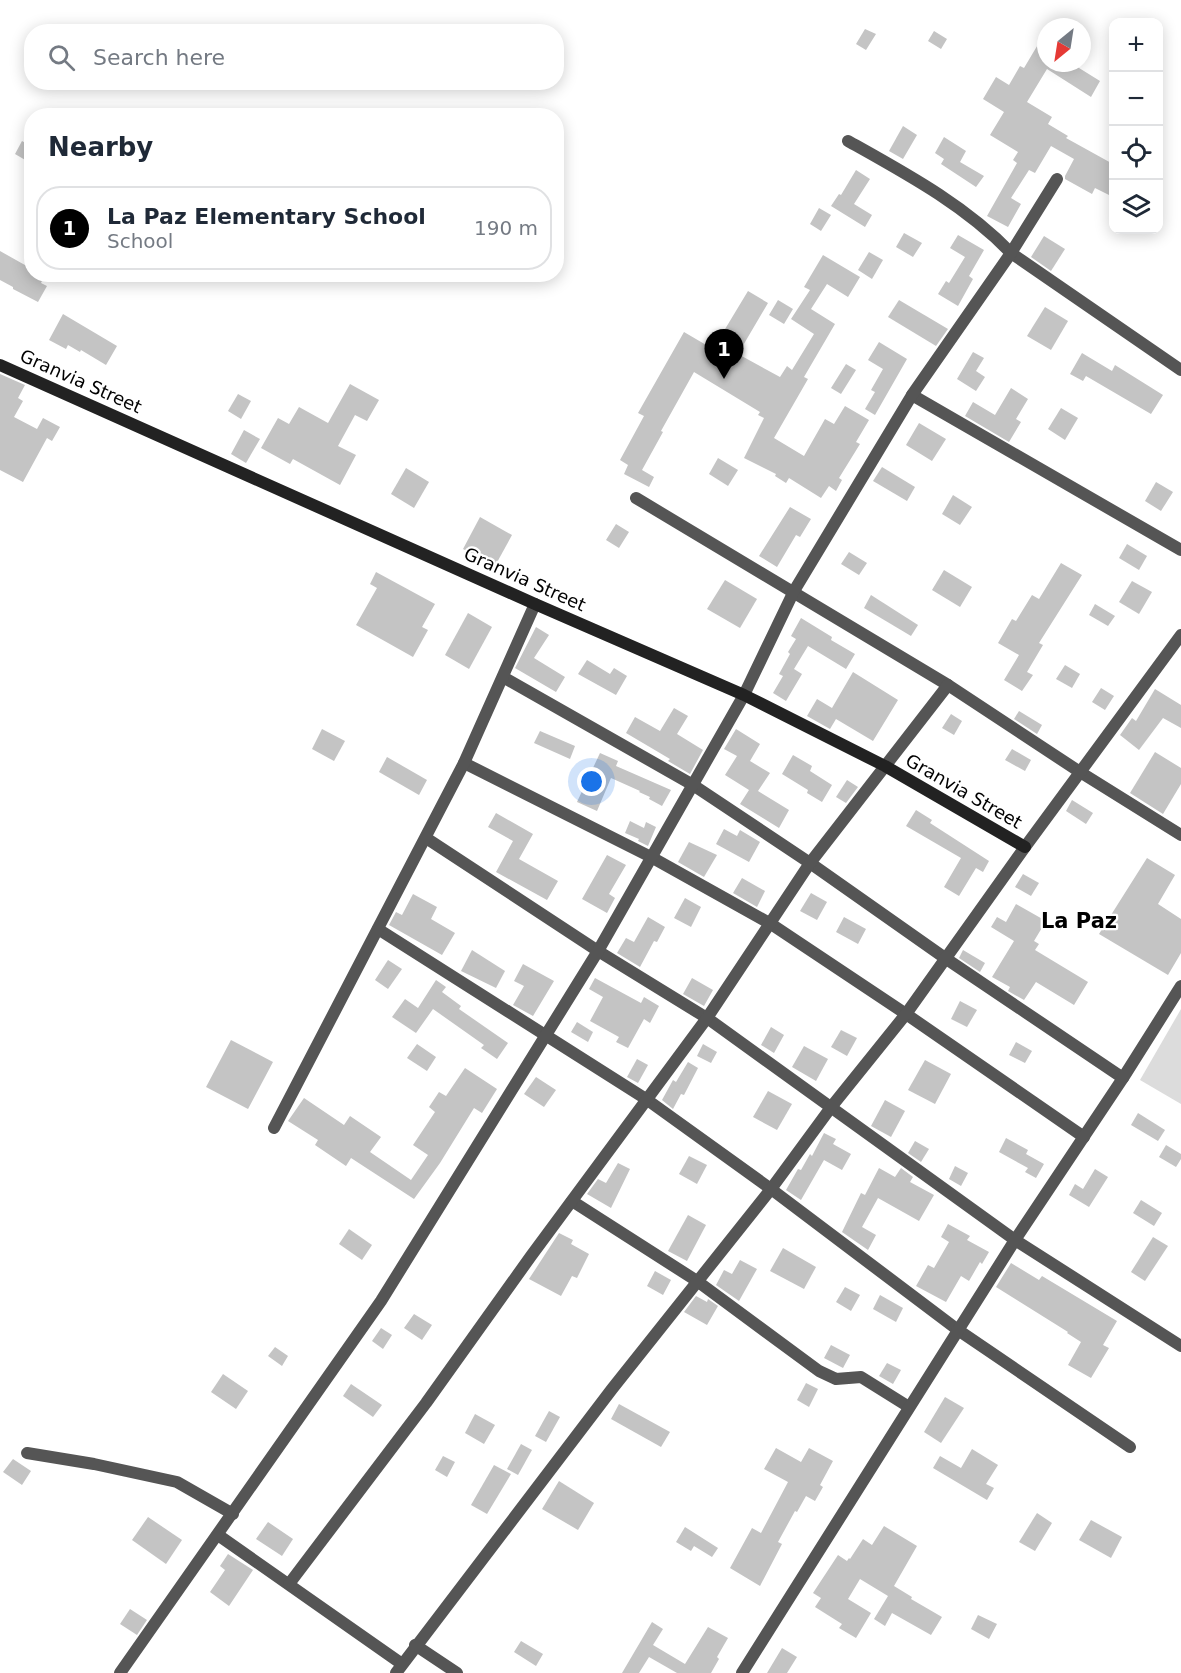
<!DOCTYPE html>
<meta charset="utf-8">
<style>
:root{--surface:#fff;--page:#f6f6f7;--text:#1f2937;--muted:#747a83;--line:#e0e1e3;--accent:#000}
body{margin:0;font-family:"DejaVu Sans",sans-serif;background:var(--page);color:var(--text)}
.controls{position:absolute;right:18px;top:18px;display:grid;overflow:hidden;border-radius:12px;box-shadow:0 3px 15px #0003}
.controls button{width:54px;height:54px;display:grid;place-items:center;padding:0;border:0;border-bottom:2px solid var(--line);background:var(--surface);color:var(--text);font:30px sans-serif}
.compass{position:absolute;left:1037px;top:18px;width:54px;height:54px;border-radius:50%;background:var(--surface);box-shadow:0 3px 15px #0003;rotate:210deg}
.you{position:absolute;left:592px;top:782px;width:21px;height:21px;margin:-15px;border:4px solid #fff;border-radius:50%;background:#1a73e8;box-shadow:0 0 0 9px #1a73e833}
.badge{display:grid;place-items:center;width:39px;height:39px;border-radius:50%;background:var(--accent);color:#fff;font-size:20px;font-weight:700}
.pin{position:absolute;translate:-50% -50px;filter:drop-shadow(0 2px 3px #0008)}
.pin::after{content:'';position:absolute;top:32px;width:21px;height:18px;background:inherit;clip-path:polygon(0 0,100% 0,50% 100%)}
.list{margin:0;padding:0;list-style:none}
h2{display:flex;justify-content:space-between;align-items:center;height:78px;margin:0;padding:0 24px;font-size:26px}
h2 small{font-size:20px;font-weight:400;color:var(--muted)}
.list li{display:grid;grid-template-columns:39px 1fr auto;gap:18px;align-items:center;box-sizing:border-box;height:84px;margin:0 12px 12px;padding:0 12px;border:2px solid var(--line);border-radius:24px}
.list b{display:block;font-size:22px;white-space:nowrap}
.list p{margin:0;font-size:20px;white-space:nowrap;color:var(--muted)}
.list em{font-size:20px;font-style:normal;color:var(--muted)}
.icon{flex:none;width:33px;height:33px;fill:none;stroke:currentColor;stroke-width:2;stroke-linecap:round;stroke-linejoin:round}
.map{position:relative;flex:none;width:1181px;height:1673px;overflow:hidden}
.search{position:absolute;background:var(--surface);box-shadow:0 3px 15px #0003;left:24px;top:24px;width:540px;height:66px;display:flex;align-items:center;gap:15px;box-sizing:border-box;padding:0 21px;border-radius:24px;color:var(--muted);font-size:22px}
.panel{position:absolute;background:var(--surface);box-shadow:0 3px 15px #0003;left:24px;top:108px;width:540px;height:174px;border-radius:24px}
.map>svg:first-child{display:block}
.green{fill:#dcdcdc}
.building{fill:#c4c4c4}
.lines{fill:none;stroke-linecap:round;stroke-linejoin:round}
.street{stroke:#555;stroke-width:12}
.secondary{stroke:#222;stroke-width:12}
.labels{text-anchor:middle;dominant-baseline:central;stroke-width:4.5;stroke-linejoin:round;paint-order:stroke}
.street-label{font-size:18px;fill:#000;stroke:#fff}
.quarter-label{font-size:21px;font-weight:bold;fill:#000;stroke:#fff}
</style>
<div class="map">
<svg width="1181" height="1673" viewBox="0 0 1181 1673">
<rect width="100%" height="100%" fill="#fff"/>
<path class="green" d="M1181 1009V1104L1140 1080Z"/>
<g class="building">
<path d="M865 29 876 34 866 50 856 44Z"/>
<path d="M934 31 947 39 941 49 928 41Z"/>
<path d="M1046 31V63H1071L1100 81 1091 97 1047 69 1027 102 1052 117 1048 124 1068 136 1066 138 1113 164V197L1095 188 1092 194 1065 179V176L1074 159 1051 146 1035 173 1029 170 1011 198 1021 204 1008 227 987 216 1017 163 1013 160 1018 152 990 135 1004 112 983 99 996 77 1009 85 1020 66 1024 68Z"/>
<path d="M903 126 917 135 903 159 889 151Z"/>
<path d="M944 137 966 151 960 162 984 176 976 187 941 164 944 159 935 153Z"/>
<path d="M22 141 32 147V164L15 154Z"/>
<path d="M856 170 870 179 854 204 872 215 865 227 831 206 839 194 841 195Z"/>
<path d="M819 208 831 215 821 231 810 224Z"/>
<path d="M904 233 922 243 913 257 896 247Z"/>
<path d="M958 235 984 250 969 276 973 279 958 306 938 294 946 281 949 283 965 257 950 248Z"/>
<path d="M1044 236 1065 249 1051 271 1031 257Z"/>
<path d="M0 251 32 269V274H45L41 283 47 286 38 302 13 289V287L0 280Z"/>
<path d="M869 252 883 260 872 279 858 270Z"/>
<path d="M823 255 860 277 848 297 827 284 811 309 835 324 804 377 808 379 774 438 804 456 825 419 834 424 845 406 869 420 856 442 860 444 839 478 842 480 836 491 829 486 821 498 789 478 786 483 775 476 776 474 744 458 764 418 758 415 760 412 694 372 661 431 663 432 642 470 654 477 649 487 624 474 628 465 620 460 644 416 638 413 684 332 713 349 748 291 768 303 738 354 780 377 787 366 792 370 814 334 791 319 810 290 804 287Z"/>
<path d="M778 300 793 309 784 324 769 315Z"/>
<path d="M899 300 948 329 936 346 888 317Z"/>
<path d="M1045 307 1068 321 1051 350 1027 336Z"/>
<path d="M63 314 117 346 106 365 81 350 80 352 68 345 66 349 49 340Z"/>
<path d="M879 342 907 359 875 415 865 409 875 392 871 390 883 369 868 360Z"/>
<path d="M973 352 984 358 976 371 985 377 976 391 957 379Z"/>
<path d="M1082 353 1112 371 1115 365 1163 395 1151 414 1086 376 1083 381 1070 374Z"/>
<path d="M846 364 856 370 841 394 831 388Z"/>
<path d="M0 374 25 385 18 398 23 401 14 417 37 429 43 418 60 427 52 441 47 438 23 482 0 470Z"/>
<path d="M350 384 379 400 367 421 355 415 338 446 356 455 340 485 293 459 290 464 261 448 278 418 289 424 299 407 328 423Z"/>
<path d="M1011 388 1028 399 1016 419 1021 422 1009 442 965 416 973 402 995 415Z"/>
<path d="M238 394 251 401 241 419 228 411Z"/>
<path d="M1061 408 1078 418 1065 440 1048 429Z"/>
<path d="M919 423 946 439 932 461 906 445Z"/>
<path d="M244 430 260 439 246 463 231 454Z"/>
<path d="M718 458 738 470 728 486 709 474Z"/>
<path d="M882 467 915 487 907 501 873 481Z"/>
<path d="M406 468 429 482 414 508 391 494Z"/>
<path d="M1156 482 1173 492 1161 511 1145 501Z"/>
<path d="M953 495 972 507 960 525 942 514Z"/>
<path d="M790 507 811 519 800 537 796 535 777 567 759 556Z"/>
<path d="M480 517 512 535 495 566 463 549Z"/>
<path d="M616 524 629 532 619 548 606 540Z"/>
<path d="M1127 544 1147 556 1139 570 1119 558Z"/>
<path d="M849 552 867 563 859 575 841 564Z"/>
<path d="M1061 563 1082 575 1039 643 1043 645 1027 672 1033 675 1022 691 1004 680 1019 655 998 643 1012 619 1016 621 1032 595 1039 599Z"/>
<path d="M944 570 972 587 960 607 932 590Z"/>
<path d="M376 572 435 604 422 627 428 630 413 657 356 625 377 588 370 584Z"/>
<path d="M725 580 757 599 740 628 707 609Z"/>
<path d="M1132 581 1152 592 1139 614 1119 602Z"/>
<path d="M871 595 918 625 911 636 864 608Z"/>
<path d="M1095 604 1115 616 1108 626 1089 615Z"/>
<path d="M468 613 492 627 469 669 445 655Z"/>
<path d="M801 618 832 637 831 640 855 654 846 669 808 646 794 669 802 674 786 701 773 693 783 676 779 674 790 654 788 652 796 639 791 636Z"/>
<path d="M536 627 549 635 534 658 565 677 556 692 515 668Z"/>
<path d="M587 660 610 674 614 668 627 676 616 695 578 674Z"/>
<path d="M1065 665 1080 674 1072 688 1056 679Z"/>
<path d="M853 672 898 700 873 741 836 719 830 729 807 716 817 699 832 708Z"/>
<path d="M1101 688 1114 696 1105 710 1092 702Z"/>
<path d="M1155 689 1181 705V728L1163 718 1139 750 1120 735 1132 718 1136 721Z"/>
<path d="M674 708 688 716 677 734 703 750 690 774 668 761 670 759 626 733 635 717 660 731Z"/>
<path d="M1019 711 1042 725 1037 734 1014 719Z"/>
<path d="M951 714 962 721 954 735 942 728Z"/>
<path d="M322 729 345 741 334 761 312 749Z"/>
<path d="M736 729 760 744 750 761 770 773 758 791 789 810 779 828 740 804 749 790 725 775 737 756 724 749Z"/>
<path d="M540 731 575 746 570 759 534 743Z"/>
<path d="M1012 749 1031 760 1025 771 1005 760Z"/>
<path d="M1155 752 1181 768V784L1163 814 1130 793Z"/>
<path d="M600 753 618 761 616 766 671 790 662 806 649 799 650 797 639 792 640 791 611 778 597 811 577 802Z"/>
<path d="M793 755 812 766 810 771 832 785 822 802 807 793 808 790 782 774Z"/>
<path d="M387 757 427 780 419 795 379 772Z"/>
<path d="M847 780 858 787 846 803 836 797Z"/>
<path d="M1072 800 1093 813 1086 824 1066 811Z"/>
<path d="M916 810 932 820 930 823 989 861 983 872 976 868 959 896 944 887 961 858 906 826Z"/>
<path d="M496 813 533 834 519 859 558 881 547 900 496 872 513 841 488 827Z"/>
<path d="M630 821 644 828 646 822 656 827 648 846 638 841 639 839 625 833Z"/>
<path d="M724 829 737 836 740 830 760 842 749 862 716 844Z"/>
<path d="M689 842 717 855 704 877 678 862Z"/>
<path d="M607 855 626 865 609 894 615 898 607 913 582 899Z"/>
<path d="M1147 858 1175 875 1158 904 1181 919V953L1168 975 1099 934Z"/>
<path d="M1023 874 1039 883 1031 896 1015 887Z"/>
<path d="M742 878 765 891 757 907 733 893Z"/>
<path d="M811 893 827 902 817 920 800 911Z"/>
<path d="M413 894 437 907 431 919 455 933 442 955 389 925 396 912 402 915Z"/>
<path d="M685 898 701 907 691 927 674 918Z"/>
<path d="M1016 904 1046 921 1034 941 1039 944 1035 950 1088 982 1074 1005 1036 982 1024 1000 1008 991 1010 987 992 977 1014 941 991 927 997 917 1006 922Z"/>
<path d="M648 917 665 927 657 942 654 941 640 967 617 953 626 938 634 942Z"/>
<path d="M844 917 866 929 858 944 836 932Z"/>
<path d="M472 950 505 971 496 988 461 971Z"/>
<path d="M963 950 985 963 980 972 959 958Z"/>
<path d="M388 960 402 969 388 989 375 980Z"/>
<path d="M523 964 554 981 533 1016 513 1005 524 986 514 981Z"/>
<path d="M595 978 641 1003 644 997 659 1006 650 1023 644 1019 628 1048 616 1042 619 1037 590 1021 603 997 589 989Z"/>
<path d="M692 978 713 990 704 1006 683 994Z"/>
<path d="M436 980 446 987 442 992 461 1006 459 1009 508 1043 497 1059 481 1048 484 1045 433 1009 416 1033 392 1017 405 999 418 1008Z"/>
<path d="M960 1001 977 1010 967 1027 951 1019Z"/>
<path d="M577 1022 593 1032 588 1042 571 1032Z"/>
<path d="M771 1027 784 1035 774 1053 761 1045Z"/>
<path d="M841 1030 857 1038 847 1056 831 1047Z"/>
<path d="M231 1040 273 1062 248 1109 206 1087Z"/>
<path d="M1016 1042 1032 1051 1025 1063 1009 1055Z"/>
<path d="M417 1044 436 1057 427 1071 407 1058Z"/>
<path d="M703 1044 717 1052 711 1063 697 1056Z"/>
<path d="M804 1046 828 1059 816 1081 792 1067Z"/>
<path d="M637 1059 648 1065 638 1083 627 1077Z"/>
<path d="M925 1060 951 1074 935 1104 908 1090Z"/>
<path d="M688 1062 698 1068 684 1095 681 1094 673 1109 662 1100 673 1080 676 1082Z"/>
<path d="M465 1068 497 1089 482 1113 474 1108 440 1163 414 1199 351 1158 346 1166 315 1145 318 1140 288 1121 304 1098 344 1125 350 1116 381 1137 370 1152 411 1180 428 1155 413 1145 435 1112 429 1107 439 1092 446 1096Z"/>
<path d="M536 1077 556 1090 544 1107 524 1094Z"/>
<path d="M768 1091 792 1104 777 1130 753 1117Z"/>
<path d="M885 1100 905 1111 891 1137 871 1126Z"/>
<path d="M1138 1113 1165 1130 1158 1141 1131 1125Z"/>
<path d="M824 1133 836 1139 833 1144 851 1154 842 1170 824 1160 801 1200 786 1190 798 1169 801 1170 810 1154 812 1156Z"/>
<path d="M1006 1138 1028 1150 1026 1154 1044 1164 1036 1178 1025 1172 1028 1168 999 1152Z"/>
<path d="M915 1141 929 1149 921 1162 908 1153Z"/>
<path d="M1166 1145 1181 1154V1159L1176 1167 1159 1157Z"/>
<path d="M689 1156 707 1165 697 1184 679 1174Z"/>
<path d="M618 1163 630 1169 611 1208 587 1194 598 1179 606 1183Z"/>
<path d="M955 1166 968 1173 961 1186 949 1179Z"/>
<path d="M879 1168 895 1177 901 1168 913 1177 910 1182 934 1195 919 1221 878 1198 862 1227 876 1235 868 1250 842 1232 861 1193 865 1195Z"/>
<path d="M1095 1169 1108 1177 1089 1207 1069 1195 1075 1184 1083 1189Z"/>
<path d="M1141 1200 1162 1213 1154 1226 1133 1213Z"/>
<path d="M688 1215 706 1225 687 1261 668 1251Z"/>
<path d="M948 1224 970 1236 967 1240 989 1252 982 1264 980 1262 969 1281 961 1276 946 1302 916 1286 928 1265 934 1268 949 1242 941 1237Z"/>
<path d="M349 1229 372 1245 362 1260 339 1244Z"/>
<path d="M559 1233 573 1240 571 1244 589 1254 577 1278 572 1276 561 1296 529 1279Z"/>
<path d="M1153 1237 1168 1246 1145 1281 1131 1272Z"/>
<path d="M783 1248 816 1267 804 1289 770 1271Z"/>
<path d="M740 1260 757 1269 739 1301 716 1285 724 1270 732 1274Z"/>
<path d="M1011 1263 1039 1280 1042 1276 1117 1321 1103 1345 1109 1348 1091 1378 1068 1365 1081 1342 1067 1333 1068 1332 996 1287Z"/>
<path d="M655 1271 671 1280 663 1295 647 1286Z"/>
<path d="M845 1287 860 1295 851 1311 836 1302Z"/>
<path d="M880 1295 903 1308 896 1322 873 1309Z"/>
<path d="M696 1296 707 1302 708 1299 718 1306 707 1325 684 1312Z"/>
<path d="M414 1314 432 1325 422 1340 404 1328Z"/>
<path d="M381 1328 392 1335 383 1349 372 1341Z"/>
<path d="M831 1345 850 1355 843 1368 824 1358Z"/>
<path d="M275 1347 288 1356 282 1366 268 1356Z"/>
<path d="M887 1363 901 1370 893 1384 879 1376Z"/>
<path d="M223 1374 248 1391 236 1409 211 1392Z"/>
<path d="M806 1383 818 1389 809 1407 797 1400Z"/>
<path d="M351 1384 382 1405 373 1417 343 1396Z"/>
<path d="M945 1397 964 1408 941 1443 924 1432Z"/>
<path d="M619 1404 670 1432 661 1447 611 1419Z"/>
<path d="M549 1411 560 1417 546 1442 535 1436Z"/>
<path d="M475 1414 495 1425 484 1444 465 1433Z"/>
<path d="M521 1444 532 1450 518 1475 507 1469Z"/>
<path d="M776 1448 801 1462 809 1448 833 1461 820 1485 823 1487 815 1501 806 1496 797 1512 795 1511 778 1542 782 1544 760 1586 730 1568 752 1528 761 1533 788 1482 764 1469Z"/>
<path d="M972 1449 998 1465 986 1484 994 1488 987 1500 933 1468 940 1456 961 1468Z"/>
<path d="M443 1456 455 1462 447 1477 435 1470Z"/>
<path d="M13 1459 31 1471 22 1485 3 1472Z"/>
<path d="M494 1465 511 1474 487 1514 471 1505Z"/>
<path d="M559 1481 594 1503 578 1530 542 1509Z"/>
<path d="M1037 1513 1052 1523 1035 1551 1019 1542Z"/>
<path d="M148 1517 182 1540 166 1564 132 1540Z"/>
<path d="M1091 1520 1122 1537 1111 1558 1079 1540Z"/>
<path d="M268 1522 293 1539 282 1556 256 1539Z"/>
<path d="M884 1526 917 1546 894 1586 912 1597 911 1599 942 1617 931 1635 892 1613 885 1626 874 1619 888 1596 860 1579 848 1599 871 1613 856 1638 839 1628 842 1624 815 1607 821 1598 813 1593 838 1555 847 1561 849 1558 850 1559 863 1539 872 1545Z"/>
<path d="M685 1527 718 1548 712 1557 694 1546 691 1551 676 1542Z"/>
<path d="M228 1554 253 1570 229 1606 210 1592 225 1570 220 1566Z"/>
<path d="M130 1609 147 1620 137 1635 120 1624Z"/>
<path d="M978 1615 997 1624 989 1639 971 1629Z"/>
<path d="M652 1622 663 1629 653 1645 685 1664 708 1627 728 1638 717 1657 719 1659 711 1673H677L649 1657 639 1673H622Z"/>
<path d="M521 1641 543 1654 536 1666 514 1652Z"/>
<path d="M782 1648 797 1657 787 1673H767Z"/>
</g>
<g class="lines">
<g class="street">
<path d="M848 141C905 173 965 205 1011 253L1181 370"/>
<path d="M912 395 1181 550"/>
<path d="M636 498 948 685 1080 772 1181 835"/>
<path d="M503 677 693 785 810 863 945 958 1123 1078"/>
<path d="M464 763 651 857 771 924 906 1014 1084 1137"/>
<path d="M426 838 598 951 707 1018 1015 1240 1181 1346"/>
<path d="M378 929 646 1099 771 1189 958 1330 1130 1447"/>
<path d="M274 1128 464 763 535 604"/>
<path d="M572 1201 697 1281 819 1371 836 1379 861 1377 909 1407"/>
<path d="M27 1453 94 1464 177 1482 233 1514"/>
<path d="M218 1535 402 1664"/>
<path d="M289 1584 426 1403 531 1256 707 1018 810 863 948 685"/>
<path d="M415 1645 457 1673"/>
<path d="M120 1673 381 1301 598 951 744 695 794 591 912 395 1011 253 1057 179"/>
<path d="M396 1673 612 1389 771 1189 832 1106 906 1014 1025 847 1181 635"/>
<path d="M742 1673 1015 1240 1123 1078 1181 986"/>
</g>
<path class="secondary" d="M0 365 535 604 744 695 885 766 1025 847"/>
</g>
<g class="labels">
<g class="street-label">
<text transform="translate(81 381) rotate(24)">Granvia Street</text>
<text transform="translate(525 579) rotate(24)">Granvia Street</text>
<text transform="translate(964 791) rotate(30)">Granvia Street</text>
</g>
<g class="quarter-label">
<text x="1079" y="921">La Paz</text>
</g>
</g>
</svg>
<div class="controls">
<button>+</button>
<button>−</button>
<button><svg class="icon" aria-label="locate" viewBox="0 0 24 24"><circle cx="12" cy="12" r="6"/><path d="M12 2v4M12 18v4M2 12h4M18 12h4"/></svg></button>
<button><svg class="icon" aria-label="layers" viewBox="0 0 24 24"><path d="M12 4l9 5-9 5-9-5zM3 14l9 5 9-5"/></svg></button>
</div>
<svg class="compass" viewBox="-18 -18 36 36"><path d="M0-13l5 13h-10z" fill="#e53935"/><path d="M0 13l5-13h-10z" fill="#747a83"/></svg>
<div class="you"></div>
<div class="pin badge" style="left:724px;top:379px">1</div>
<div class="search"><svg class="icon" aria-label="search" viewBox="0 0 24 24"><circle cx="10" cy="10" r="6"/><path d="M15 15l6 6"/></svg>Search here</div>
<section class="panel">
<h2>Nearby<small></small></h2>
<ul class="list">
<li><span class="badge">1</span><div><b>La Paz Elementary School</b><p>School</p></div><em>190 m</em></li>
</ul>
</section>
</div>
